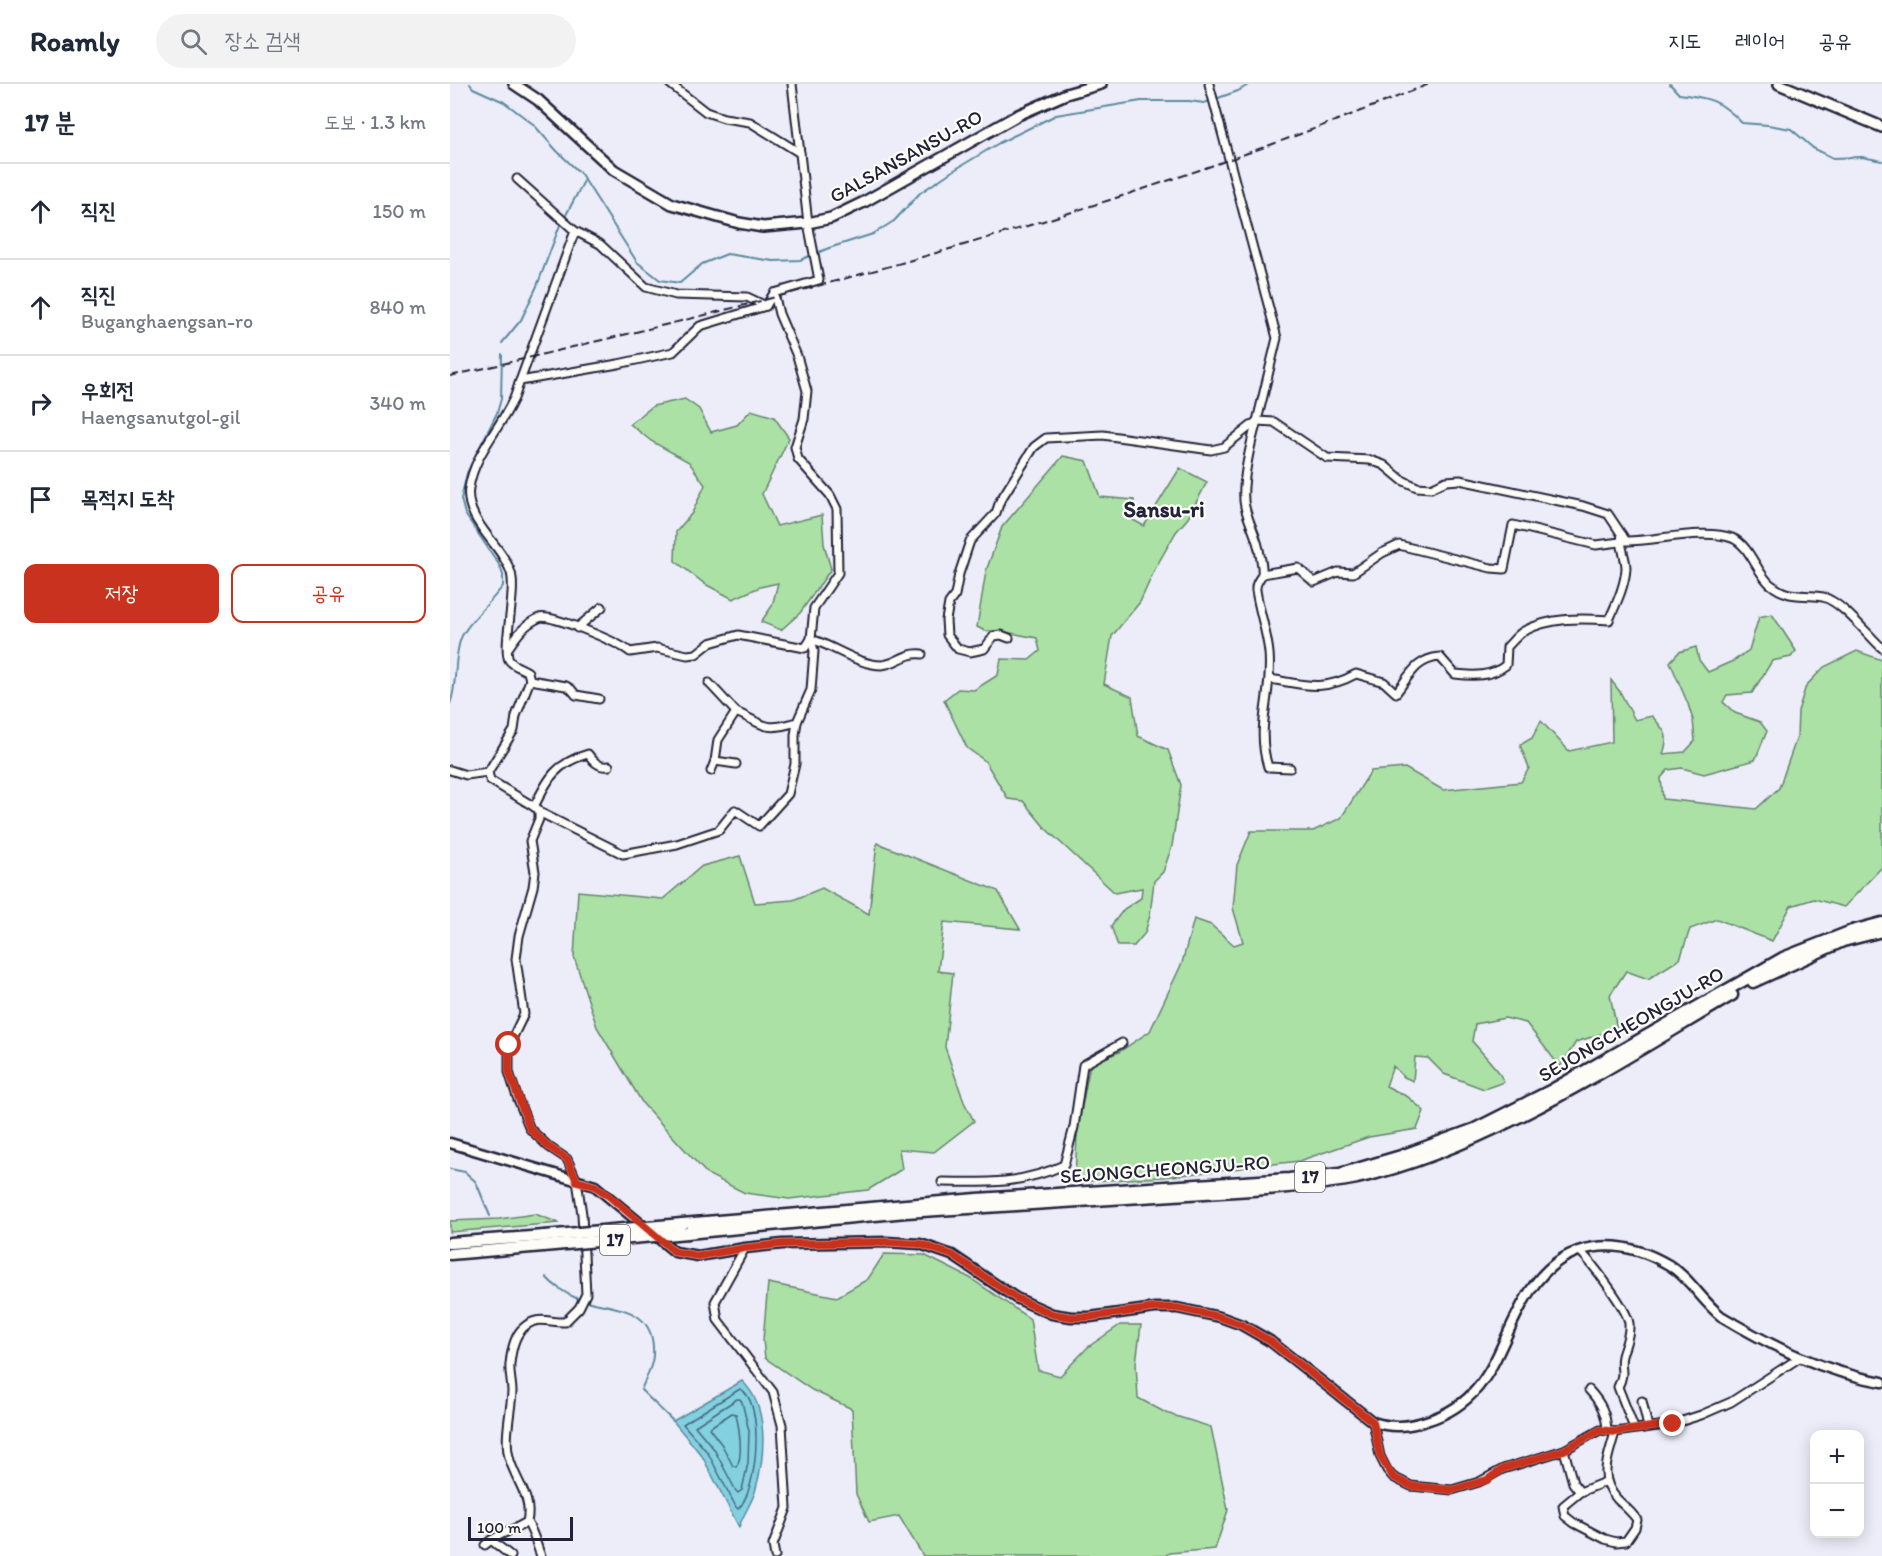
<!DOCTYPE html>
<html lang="ko">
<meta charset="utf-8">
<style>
:root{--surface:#fff;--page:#f2f2f3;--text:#1f2937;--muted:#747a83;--line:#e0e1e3;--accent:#c8321e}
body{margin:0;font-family:Itim,"Poor Story",sans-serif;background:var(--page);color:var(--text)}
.controls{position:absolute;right:18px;bottom:18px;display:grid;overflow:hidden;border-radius:12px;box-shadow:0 3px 15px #0003}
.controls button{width:54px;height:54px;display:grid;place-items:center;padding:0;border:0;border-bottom:2px solid var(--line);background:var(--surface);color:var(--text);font:30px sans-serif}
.scale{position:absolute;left:18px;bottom:15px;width:105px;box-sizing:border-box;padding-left:6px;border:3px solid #22223b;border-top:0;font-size:16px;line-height:21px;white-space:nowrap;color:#22223b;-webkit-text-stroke:4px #fdfcf7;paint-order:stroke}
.stop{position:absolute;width:18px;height:18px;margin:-14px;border:4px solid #c8321e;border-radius:50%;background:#fff}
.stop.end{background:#c8321e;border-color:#fff;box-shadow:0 2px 6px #0008}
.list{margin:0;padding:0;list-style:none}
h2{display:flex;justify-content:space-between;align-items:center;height:78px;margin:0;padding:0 24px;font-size:26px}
h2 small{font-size:20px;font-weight:400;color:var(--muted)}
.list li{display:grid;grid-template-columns:39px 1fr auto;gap:18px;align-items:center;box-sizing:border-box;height:96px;padding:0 24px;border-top:2px solid var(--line)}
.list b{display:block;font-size:22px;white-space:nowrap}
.list p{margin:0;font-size:20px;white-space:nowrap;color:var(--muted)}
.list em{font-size:20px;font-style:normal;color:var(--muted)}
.actions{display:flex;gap:12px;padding:18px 24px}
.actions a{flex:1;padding:14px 0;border:2px solid var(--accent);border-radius:12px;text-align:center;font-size:21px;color:var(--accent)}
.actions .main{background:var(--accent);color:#fff}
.icon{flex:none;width:33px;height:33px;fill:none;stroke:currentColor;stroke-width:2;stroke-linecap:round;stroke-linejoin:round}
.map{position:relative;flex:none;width:1432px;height:1472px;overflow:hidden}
header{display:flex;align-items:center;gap:36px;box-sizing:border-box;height:84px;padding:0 30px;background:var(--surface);border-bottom:2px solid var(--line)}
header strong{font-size:28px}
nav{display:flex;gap:33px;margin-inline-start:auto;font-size:21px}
.search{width:420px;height:54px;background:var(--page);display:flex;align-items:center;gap:15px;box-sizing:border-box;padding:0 21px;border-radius:33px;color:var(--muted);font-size:22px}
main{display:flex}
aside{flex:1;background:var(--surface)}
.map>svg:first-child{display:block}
.green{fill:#abe1a4;stroke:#668270;stroke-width:1.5}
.water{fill:#82d0e0;stroke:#5c8a9e;stroke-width:1.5}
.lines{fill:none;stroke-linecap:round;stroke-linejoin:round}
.shore{stroke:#48687d;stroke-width:1.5}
.stream{stroke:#5c8a9e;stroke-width:2}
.minor-casing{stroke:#22223b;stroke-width:11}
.tertiary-casing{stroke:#22223b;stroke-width:13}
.secondary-casing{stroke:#22223b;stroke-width:14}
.trunk-casing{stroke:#22223b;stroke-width:15}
.minor{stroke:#fdfcf7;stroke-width:7}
.tertiary{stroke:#fdfcf7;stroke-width:8}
.secondary{stroke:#fdfcf7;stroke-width:9}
.trunk{stroke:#fdfcf7;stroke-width:10}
.rail{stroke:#22223b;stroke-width:2;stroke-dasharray:9 4.5;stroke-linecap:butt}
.trunk-bridge-casing{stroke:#22223b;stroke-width:15;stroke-linecap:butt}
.trunk-bridge{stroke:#fdfcf7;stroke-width:10}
.route{stroke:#c8321e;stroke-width:8}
.labels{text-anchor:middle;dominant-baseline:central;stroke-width:4.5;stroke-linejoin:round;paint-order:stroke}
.shield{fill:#fdfcf7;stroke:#646373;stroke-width:1.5}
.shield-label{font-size:18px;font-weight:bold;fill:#22223b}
.street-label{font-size:20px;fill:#22223b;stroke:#fdfcf7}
.quarter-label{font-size:22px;font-weight:bold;fill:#22223b;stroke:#fdfcf7}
</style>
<header>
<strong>Roamly</strong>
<div class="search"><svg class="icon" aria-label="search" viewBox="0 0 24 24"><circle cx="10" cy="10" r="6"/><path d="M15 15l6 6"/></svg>장소 검색</div>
<nav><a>지도</a><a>레이어</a><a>공유</a></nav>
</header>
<main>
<aside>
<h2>17 분<small>도보 · 1.3 km</small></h2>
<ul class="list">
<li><svg class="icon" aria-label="ahead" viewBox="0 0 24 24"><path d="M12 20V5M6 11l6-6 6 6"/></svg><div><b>직진</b></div><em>150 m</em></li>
<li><svg class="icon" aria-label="ahead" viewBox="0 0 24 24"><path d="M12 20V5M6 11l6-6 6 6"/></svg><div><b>직진</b><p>Buganghaengsan-ro</p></div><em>840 m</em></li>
<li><svg class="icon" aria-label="right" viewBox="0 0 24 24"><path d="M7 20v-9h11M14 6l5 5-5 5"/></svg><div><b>우회전</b><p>Haengsanutgol-gil</p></div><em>340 m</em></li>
<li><svg class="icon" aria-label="arrive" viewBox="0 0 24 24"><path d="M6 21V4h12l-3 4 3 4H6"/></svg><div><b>목적지 도착</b></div></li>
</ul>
<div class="actions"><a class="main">저장</a><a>공유</a></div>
</aside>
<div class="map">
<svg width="1432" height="1472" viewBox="0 0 1432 1472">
<rect width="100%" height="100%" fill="#ecedf8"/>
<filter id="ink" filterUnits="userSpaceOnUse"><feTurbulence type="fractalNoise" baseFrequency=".0167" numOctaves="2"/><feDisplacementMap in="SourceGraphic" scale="12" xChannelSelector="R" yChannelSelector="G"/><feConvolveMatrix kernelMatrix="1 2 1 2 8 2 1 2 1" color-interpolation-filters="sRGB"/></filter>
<g filter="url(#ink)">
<g class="green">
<path d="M235 315 249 325 261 348 287 341 301 326 324 333 339 354 312 410 327 442 372 431 374 460 381 485 350 529 331 546 311 538 322 522 328 499 310 503 283 515 255 500 225 477 226 448 242 429 255 401 239 378 201 357 180 340 203 322Z"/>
<path d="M613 372 637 377 650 413 684 416 683 436 694 442 730 384 757 398 738 434 726 448 706 483 690 518 662 552 654 600 682 613 688 652 718 666 731 701 722 762 713 788 704 797 700 831 695 849 684 862H668L661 842 674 825 691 814 692 804 665 809 596 745 573 717 558 715 535 677 517 664 494 616 508 605 524 606 548 591 551 575 579 576 590 567 587 554 550 547H535L527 543 536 487 552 443Z"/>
<path d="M1322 530 1346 567 1341 573 1322 577 1302 609 1277 611 1273 618 1285 629 1310 638 1317 647 1305 676 1254 690 1232 684 1218 686 1211 694 1213 715 1306 725 1329 704 1347 653 1348 627 1356 602 1374 583 1407 567 1432 576V783L1394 823 1364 815 1341 822 1322 857 1267 835 1240 845 1230 875 1198 895 1176 887 1160 911 1167 945 1126 958 1110 983 1076 939 1055 934 1025 940 1022 957 1048 987 1054 998 1034 1005 994 990 978 974 965 973 963 997 954 993 943 982 936 1002 958 1013 974 1027 967 1045 919 1053 849 1077 714 1093 625 1098 627 1049 640 980 669 968 700 947 732 879 744 835 761 841 784 861 793 858 783 824 787 781 801 747H863L891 734 921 687 955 684 993 706 1071 698 1079 684 1070 661 1082 654 1091 637 1119 667 1162 658 1161 596 1170 608 1185 636 1202 632C1215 647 1220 650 1213 670L1235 668 1245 657 1243 636 1238 620 1220 578 1229 568 1246 563 1249 576 1258 588 1283 577 1299 566 1309 533Z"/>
<path d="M427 759 548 807 570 845 494 838 488 887 503 889 495 963 514 1018 524 1037 484 1068 449 1065 452 1085 418 1106 339 1115 295 1109 257 1090 193 1020 147 943 124 873 128 807 213 815 252 782 290 772 305 819 343 816 372 804 419 830Z"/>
<path d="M85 1130 109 1139 0 1148V1137L49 1135Z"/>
<path d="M434 1170 474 1171 520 1194 580 1235 588 1286 610 1292 638 1263 670 1241H691L686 1279 688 1314 716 1329 761 1343 778 1426 765 1465 719 1469 715 1472H473L449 1432 419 1438 406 1410 402 1325 362 1306 315 1274 313 1256 318 1199 387 1213 418 1195Z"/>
</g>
<path class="water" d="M292 1297C320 1323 315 1374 305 1408 301 1420 293 1431 289 1443L252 1372 223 1337Z"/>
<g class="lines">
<g class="shore">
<path d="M290 1305C315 1316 308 1408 288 1425L286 1423 258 1369 233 1340Z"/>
<path d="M287 1315H290L292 1318 299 1347 298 1379 292 1406 288 1409 286 1407 264 1365 245 1342Z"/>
<path d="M282 1329 286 1330C289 1343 294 1373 286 1383L283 1382 272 1361 259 1344Z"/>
</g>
<g class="stream">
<path d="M20 0 23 4 54 18 83 40 107 67 131 90 187 178 210 196 230 199 252 180 277 170 323 177 350 176 379 164 423 150 444 137 470 109 501 88 549 59 606 31 691 17H739L754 19 788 7 800 0"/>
<path d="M1220 0 1229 10C1260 14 1270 16 1292 39L1318 41 1341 45 1363 64 1383 74 1412 73 1432 77"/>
<path d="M116 131 134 97"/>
<path d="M52 259 71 236 87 202 110 141"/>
<path d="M0 620C8 599 3 575 11 554 17 539 42 517 53 502V491L50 482 15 430 11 415 17 389 47 329 51 315 52 270"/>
<path d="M0 1085 15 1088 26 1098 40 1132"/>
<path d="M96 1193C103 1201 116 1210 126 1214 159 1226 206 1219 203 1271 203 1282 195 1296 191 1306L223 1337"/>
</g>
<defs>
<g id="minor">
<path d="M220 0 256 28 274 34 300 38 350 69"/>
<path d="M342 0 358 139"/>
<path d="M759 0 827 254 807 337 824 338 877 374 920 376 934 381 952 396 967 403 981 404 996 397 1010 396 1133 422 1158 430 1176 457C1207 457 1254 444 1282 454 1300 461 1306 488 1320 500 1340 516 1352 509 1373 513 1392 518 1417 550 1432 564"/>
<path d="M67 95 125 147 150 160 196 203 226 211 297 213 316 222"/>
<path d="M324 209 316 222 250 242 223 268 168 280 70 297C67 304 66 312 62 318 48 347 24 371 19 404 14 437 52 460 61 489 67 509 52 562 59 576 63 582 72 584 78 588L80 596 66 632 64 646 38 688 40 696 88 725 89 728 173 770 227 760 269 746 285 726 309 742 338 710 345 680V651L347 638 361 606 364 567 361 555"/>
<path d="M70 297 125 147"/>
<path d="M807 337C801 358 790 403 795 423 799 440 808 454 810 471 811 476 813 485 812 490 810 496 805 498 806 506 809 527 817 548 819 569 823 610 805 641 818 683L840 684"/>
<path d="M812 490 848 484 864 498 888 488 903 489 932 469 949 461 1041 484 1054 485 1063 441 1146 461 1170 458"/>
<path d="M127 544 152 523"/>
<path d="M559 554 551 551 544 552 534 565 520 568 508 565 497 551 496 536 499 519 505 511 509 490 520 457 546 429 550 417 584 363 596 354 653 351 761 366 774 363 807 337"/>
<path d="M361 555C384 562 408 581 432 581 447 580 455 568 472 570"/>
<path d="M59 563C67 551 75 540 89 534 100 529 170 559 180 568L207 564 237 571 246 570 260 559 288 551 355 564 361 555 364 524 388 489 387 425 380 411 348 375 345 363 354 335 357 307 347 272 329 230 324 209 369 196 358 139"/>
<path d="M820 595C855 601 873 608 906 590L934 598 946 609C960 591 966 575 990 573L1005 590C1023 592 1041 593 1056 581L1057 563C1062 558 1068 550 1074 547 1101 533 1131 534 1159 536 1166 520 1175 502 1176 484 1176 472 1169 462 1172 451"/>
<path d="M80 596 116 602 121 605 126 611 149 615"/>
<path d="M259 599 286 628"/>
<path d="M265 677 286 680"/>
<path d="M0 686 16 691 38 688"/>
<path d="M261 687 265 677 268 656 286 628C316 641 313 648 347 638"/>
<path d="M84 723C98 694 106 679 138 670 143 677 149 684 159 682"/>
<path d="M492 1098C537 1099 572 1100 614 1081L624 1043 633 981 672 959"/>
<path d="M295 1164 265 1218 268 1236 323 1308 332 1341 337 1424 323 1461 325 1472"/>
<path d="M1130 1167C1141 1178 1179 1227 1179 1240 1180 1252 1175 1261 1172 1272 1169 1285 1176 1287 1168 1303L1184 1344"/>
<path d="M1192 1317 1198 1343"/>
<path d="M923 1338 930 1372 937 1386 943 1393 961 1402 1002 1406 1029 1398 1053 1385 1114 1366 1150 1346 1165 1348 1223 1340 1251 1331 1281 1318 1349 1274"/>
<path d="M1114 1366 1123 1399 1130 1408 1113 1422 1115 1432 1124 1439 1155 1455 1166 1458 1176 1457 1185 1444 1187 1436C1181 1427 1174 1422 1167 1415 1147 1392 1159 1373 1165 1348L1157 1346C1156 1329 1151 1319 1139 1306"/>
<path d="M1130 1408 1155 1398"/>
<path d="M77 1438C84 1449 86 1460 91 1472"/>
<path d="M41 1456 61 1472"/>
<path d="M35 1461C48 1449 63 1447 77 1438 83 1413 65 1397 59 1373 54 1355 61 1327 62 1308 62 1299 59 1289 60 1280 61 1270 64 1253 72 1245 87 1230 99 1239 115 1238L129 1224 136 1210 132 1130 127 1097 117 1075 99 1063 80 1045 67 1013 59 988V961L74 930 66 875 69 852 83 803 85 788 80 757 89 735V728"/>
</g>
<path id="tertiary" d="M0 1059 145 1102 225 1168 248 1172 295 1164 332 1160 436 1158 470 1160 502 1171 566 1214 602 1230 621 1233H640L705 1224H727L770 1233 792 1241 820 1257 923 1338C942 1344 957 1343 976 1337 1045 1316 1046 1259 1080 1207 1114 1155 1169 1151 1219 1181 1240 1194 1252 1217 1271 1232 1321 1262 1374 1288 1432 1298"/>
<g id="secondary">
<path d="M64 0 88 16 164 86 222 120 289 139 313 143 358 139 381 134 414 118 568 31 616 10 651 0"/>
<path d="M1329 0 1432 43"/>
</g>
<g id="trunk">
<path d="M1303 898 1393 857 1432 847"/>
<path d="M232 1140 527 1115 839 1095 890 1090 951 1072 1025 1045 1100 1007 1333 874 1402 847 1432 839"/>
<path d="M237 1149 456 1128 817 1105C847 1102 877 1100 907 1094 1038 1064 1167 978 1282 911"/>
<path d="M0 1159 94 1152"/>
<path d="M0 1170 93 1162"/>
</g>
</defs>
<use href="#minor" class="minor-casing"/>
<use href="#tertiary" class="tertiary-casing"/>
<use href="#secondary" class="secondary-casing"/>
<use href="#trunk" class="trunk-casing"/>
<use href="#minor" class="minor"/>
<use href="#tertiary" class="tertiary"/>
<use href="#secondary" class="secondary"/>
<use href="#trunk" class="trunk"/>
<path class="rail" d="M0 292C45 282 90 271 135 260 422 193 706 111 979 0"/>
<defs>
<g id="trunk-bridge">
<path d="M94 1152 232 1140"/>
<path d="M93 1162 237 1149"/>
</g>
</defs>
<use href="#trunk-bridge" class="trunk-bridge-casing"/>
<use href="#trunk-bridge" class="trunk-bridge"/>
</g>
</g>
<g class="lines" filter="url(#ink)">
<path class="route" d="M59 961V988L80 1045 99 1063 117 1075 127 1097 145 1102 159 1112 225 1168 248 1172 295 1164 332 1160 436 1158 470 1160 502 1171 566 1214 602 1230 621 1233H640L705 1224H727L770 1233 792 1241 820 1257 923 1338 930 1372 943 1393 961 1402 1002 1406 1037 1396 1053 1385 1114 1366 1150 1346 1165 1348 1223 1340"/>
</g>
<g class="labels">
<g class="shield">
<rect x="845" y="1078" width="30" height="30" rx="4.5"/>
<rect x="150" y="1141" width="30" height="30" rx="4.5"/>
</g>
<g class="shield-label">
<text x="860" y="1093">17</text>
<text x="165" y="1156">17</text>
</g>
<g class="street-label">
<text transform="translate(456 72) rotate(-29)">GALSANSANSU-RO</text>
<text transform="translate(1181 940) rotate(-30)">SEJONGCHEONGJU-RO</text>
<text transform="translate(715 1085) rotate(-4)">SEJONGCHEONGJU-RO</text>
</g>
<g class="quarter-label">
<text x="714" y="425">Sansu-ri</text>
</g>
</g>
</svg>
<div class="controls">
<button>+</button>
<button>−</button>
</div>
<div class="scale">100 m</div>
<div class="stop" style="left:59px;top:961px"></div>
<div class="stop end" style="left:1223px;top:1340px"></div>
</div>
</main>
